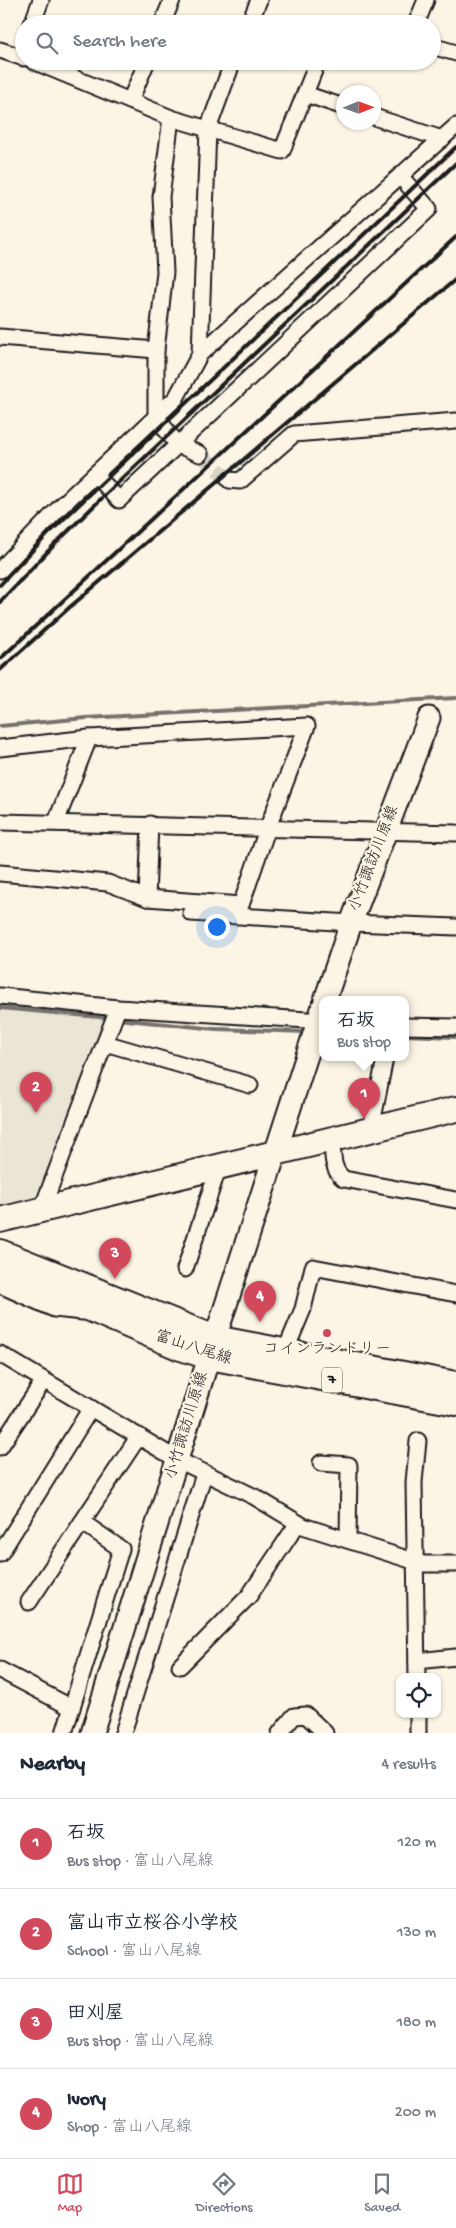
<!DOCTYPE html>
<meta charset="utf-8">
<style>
:root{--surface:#fff;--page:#f2f2f3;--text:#1f2937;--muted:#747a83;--line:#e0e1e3;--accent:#d1495b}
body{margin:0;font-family:"Gochi Hand","Klee One",sans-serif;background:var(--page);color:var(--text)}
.controls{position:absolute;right:15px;bottom:15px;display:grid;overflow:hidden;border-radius:10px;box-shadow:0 1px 4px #0004}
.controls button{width:45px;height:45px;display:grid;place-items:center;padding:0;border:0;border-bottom:1px solid var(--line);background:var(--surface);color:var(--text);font:25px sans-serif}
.compass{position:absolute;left:336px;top:85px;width:45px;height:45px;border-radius:50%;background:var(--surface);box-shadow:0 1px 4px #0004;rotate:89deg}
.you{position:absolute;left:216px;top:926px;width:18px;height:18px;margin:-12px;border:4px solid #fff;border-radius:50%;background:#1a73e8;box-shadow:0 0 0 8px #1a73e833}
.badge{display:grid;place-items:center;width:32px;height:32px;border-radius:50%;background:var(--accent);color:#fff;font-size:16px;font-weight:700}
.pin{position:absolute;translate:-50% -41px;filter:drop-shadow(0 1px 2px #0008)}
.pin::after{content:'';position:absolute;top:26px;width:18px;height:15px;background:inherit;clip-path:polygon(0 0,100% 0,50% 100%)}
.popup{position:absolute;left:319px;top:996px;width:90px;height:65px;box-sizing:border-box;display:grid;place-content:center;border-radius:10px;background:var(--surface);filter:drop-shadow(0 1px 4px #0005);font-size:16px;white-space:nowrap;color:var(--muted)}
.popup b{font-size:19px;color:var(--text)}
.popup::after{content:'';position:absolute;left:50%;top:100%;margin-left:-10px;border:10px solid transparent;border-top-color:var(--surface)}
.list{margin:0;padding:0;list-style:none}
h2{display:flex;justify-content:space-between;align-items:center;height:65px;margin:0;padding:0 20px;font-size:21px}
h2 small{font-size:16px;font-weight:400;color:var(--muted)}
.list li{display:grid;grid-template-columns:32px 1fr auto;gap:15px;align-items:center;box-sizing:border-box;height:90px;padding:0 20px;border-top:1px solid var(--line)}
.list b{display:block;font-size:19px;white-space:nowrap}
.list p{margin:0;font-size:16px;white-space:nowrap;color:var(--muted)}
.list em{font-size:16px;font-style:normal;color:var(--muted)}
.icon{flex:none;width:28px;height:28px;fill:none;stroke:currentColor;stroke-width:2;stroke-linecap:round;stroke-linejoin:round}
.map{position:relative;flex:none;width:456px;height:1733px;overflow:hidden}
.search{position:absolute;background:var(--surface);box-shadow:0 1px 4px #0004;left:15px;right:15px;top:15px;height:55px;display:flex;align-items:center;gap:12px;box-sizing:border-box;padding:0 18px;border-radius:28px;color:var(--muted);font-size:19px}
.sheet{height:425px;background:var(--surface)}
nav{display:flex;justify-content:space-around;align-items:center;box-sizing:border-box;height:70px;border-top:1px solid var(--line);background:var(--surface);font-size:14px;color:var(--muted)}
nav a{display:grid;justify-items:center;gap:2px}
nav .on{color:var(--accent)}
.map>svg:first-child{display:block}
.built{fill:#ebe5d6}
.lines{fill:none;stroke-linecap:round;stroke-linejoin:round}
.stream{stroke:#75726c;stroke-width:4}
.street-tunnel{stroke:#dad4c7;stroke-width:15;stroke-dasharray:15 8;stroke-linecap:butt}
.street-casing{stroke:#1c1c1c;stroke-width:19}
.secondary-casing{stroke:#1c1c1c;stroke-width:25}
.primary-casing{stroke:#1c1c1c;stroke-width:28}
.street{stroke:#fcf5e5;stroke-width:15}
.secondary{stroke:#fcf5e5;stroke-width:21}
.primary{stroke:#fcf5e5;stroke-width:24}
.rail{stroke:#1c1c1c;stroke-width:4}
.poi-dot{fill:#d1495b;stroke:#fcf5e5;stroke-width:2}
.labels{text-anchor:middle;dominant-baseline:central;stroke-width:4.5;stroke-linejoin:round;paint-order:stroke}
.shield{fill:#fcf5e5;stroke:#5f5d58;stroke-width:1}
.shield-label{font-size:15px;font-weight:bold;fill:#1c1c1c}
.street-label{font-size:16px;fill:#1c1c1c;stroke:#fcf5e5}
.poi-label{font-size:16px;fill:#1c1c1c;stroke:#fcf5e5}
</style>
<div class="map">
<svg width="456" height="1733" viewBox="0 0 456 1733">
<rect width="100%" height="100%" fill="#fcf5e5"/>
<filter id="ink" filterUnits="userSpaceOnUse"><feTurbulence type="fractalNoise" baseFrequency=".02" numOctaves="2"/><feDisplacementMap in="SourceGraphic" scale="10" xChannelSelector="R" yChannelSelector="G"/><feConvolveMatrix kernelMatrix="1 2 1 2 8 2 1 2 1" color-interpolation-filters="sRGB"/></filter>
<g filter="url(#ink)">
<path class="built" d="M0 1000 107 1011 110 1023 35 1203 0 1212Z"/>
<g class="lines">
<g class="stream">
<path d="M0 726 86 718 456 698"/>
<path d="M0 1008 110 1018"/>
<path d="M117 1019 216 1029 307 1032"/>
<path d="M405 1035 456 1037"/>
</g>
<path class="street-tunnel" d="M200 454 229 480"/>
<defs>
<g id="street">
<path d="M32 24 41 0"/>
<path d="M162 24 172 0"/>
<path d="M249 24 259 0"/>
<path d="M416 24 426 0"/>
<path d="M432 46 456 53"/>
<path d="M0 50 24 58"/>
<path d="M33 61 171 118 282 151 318 61"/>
<path d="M305 94 344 107"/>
<path d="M130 101 147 61"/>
<path d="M374 117 442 139"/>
<path d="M171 118 161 197 165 272 156 350V417L178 445 200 454"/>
<path d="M0 337 156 350"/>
<path d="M200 354 208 129 233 61"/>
<path d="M95 474 119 500 429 209 400 176"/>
<path d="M229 480 240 481 294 434 456 421"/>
<path d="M0 570 60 507 176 398 200 354 456 126"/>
<path d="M0 748 89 738"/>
<path d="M0 822 456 833"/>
<path d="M56 822 89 738 307 726 268 827 241 905 147 898 150 824"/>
<path d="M0 873 108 883 147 898"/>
<path d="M191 913 351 923 456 927"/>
<path d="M0 996 118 1008 323 1021"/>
<path d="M405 1026 456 1027"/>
<path d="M105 1043 250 1085"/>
<path d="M371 1129 385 1058"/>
<path d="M332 1137C333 1153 331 1170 344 1179L456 1200"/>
<path d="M42 1209 118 1008"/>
<path d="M185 1269 219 1166"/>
<path d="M0 1285 54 1309 83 1312"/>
<path d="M285 1352 303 1309 313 1267 456 1294"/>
<path d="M0 1354 178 1460 255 1497 303 1526 423 1564H456"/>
<path d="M0 1447 44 1380"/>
<path d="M321 1463 349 1465 348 1540"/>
<path d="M0 1554 91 1408"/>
<path d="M29 1602 139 1436"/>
<path d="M417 1661 456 1657"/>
<path d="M180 1666 249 1596 298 1523"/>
<path d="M0 1670 72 1708"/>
<path d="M417 1677 414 1482 418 1441"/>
<path d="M418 1714V1733"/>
<path d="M64 1733 121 1549 82 1522"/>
<path d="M123 1733 204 1474"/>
<path d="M280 1733 294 1716 306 1715 325 1733"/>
</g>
<g id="secondary">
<path d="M325 1000 351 923 429 718"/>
<path d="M92 1733 209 1357 323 1006"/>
</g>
<g id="primary">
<path d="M0 1220 456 1109"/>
<path d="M0 1252 215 1338 456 1384"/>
<path d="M0 1270 178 1347 209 1357 456 1403"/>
</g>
</defs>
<use href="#street" class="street-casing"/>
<use href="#secondary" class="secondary-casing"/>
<use href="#primary" class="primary-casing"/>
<use href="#street" class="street"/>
<use href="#secondary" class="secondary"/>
<use href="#primary" class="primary"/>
<g class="rail">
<path d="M0 585 49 533 456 147"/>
<path d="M0 602 55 544 103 497 456 163"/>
<path d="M0 659 456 237"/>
<path d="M0 670 70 607 456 279"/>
</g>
</g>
</g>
<circle class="poi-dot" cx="327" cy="1333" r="5"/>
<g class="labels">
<rect class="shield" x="322" y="1367.5" width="20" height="25" rx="4"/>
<g class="shield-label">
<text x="332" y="1380">7</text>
</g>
<g class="street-label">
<text transform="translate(375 859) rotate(-69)">小竹諏訪川原線</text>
<text transform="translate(193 1349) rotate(18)">富山八尾線</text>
<text transform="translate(188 1426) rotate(-73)">小竹諏訪川原線</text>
</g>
<g class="poi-label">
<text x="327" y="1350">コインランドリー</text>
</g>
</g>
</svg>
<div class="controls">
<button><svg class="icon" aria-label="locate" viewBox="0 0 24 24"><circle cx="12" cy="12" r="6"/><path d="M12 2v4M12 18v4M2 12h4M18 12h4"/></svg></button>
</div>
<svg class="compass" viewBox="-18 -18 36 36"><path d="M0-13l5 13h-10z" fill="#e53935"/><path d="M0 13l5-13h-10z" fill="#747a83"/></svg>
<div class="you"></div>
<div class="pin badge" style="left:364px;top:1119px">1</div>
<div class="popup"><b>石坂</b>Bus stop</div>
<div class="pin badge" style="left:36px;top:1113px">2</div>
<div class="pin badge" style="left:115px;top:1279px">3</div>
<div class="pin badge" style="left:260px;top:1322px">4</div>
<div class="search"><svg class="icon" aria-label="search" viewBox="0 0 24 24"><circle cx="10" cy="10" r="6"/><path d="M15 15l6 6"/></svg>Search here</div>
</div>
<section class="sheet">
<h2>Nearby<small>4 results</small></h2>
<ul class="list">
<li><span class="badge">1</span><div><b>石坂</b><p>Bus stop · 富山八尾線</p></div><em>120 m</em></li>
<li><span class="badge">2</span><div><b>富山市立桜谷小学校</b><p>School · 富山八尾線</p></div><em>130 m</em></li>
<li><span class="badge">3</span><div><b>田刈屋</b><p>Bus stop · 富山八尾線</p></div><em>180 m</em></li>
<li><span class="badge">4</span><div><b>Ivory</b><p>Shop · 富山八尾線</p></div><em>200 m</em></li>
</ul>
</section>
<nav>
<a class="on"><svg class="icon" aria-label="map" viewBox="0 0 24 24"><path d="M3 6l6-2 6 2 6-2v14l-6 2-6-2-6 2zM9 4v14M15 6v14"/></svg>Map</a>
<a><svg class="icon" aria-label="directions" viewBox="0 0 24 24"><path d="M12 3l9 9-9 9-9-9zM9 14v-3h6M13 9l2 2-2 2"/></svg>Directions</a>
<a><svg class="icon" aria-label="saved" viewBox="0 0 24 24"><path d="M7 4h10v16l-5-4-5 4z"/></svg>Saved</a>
</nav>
